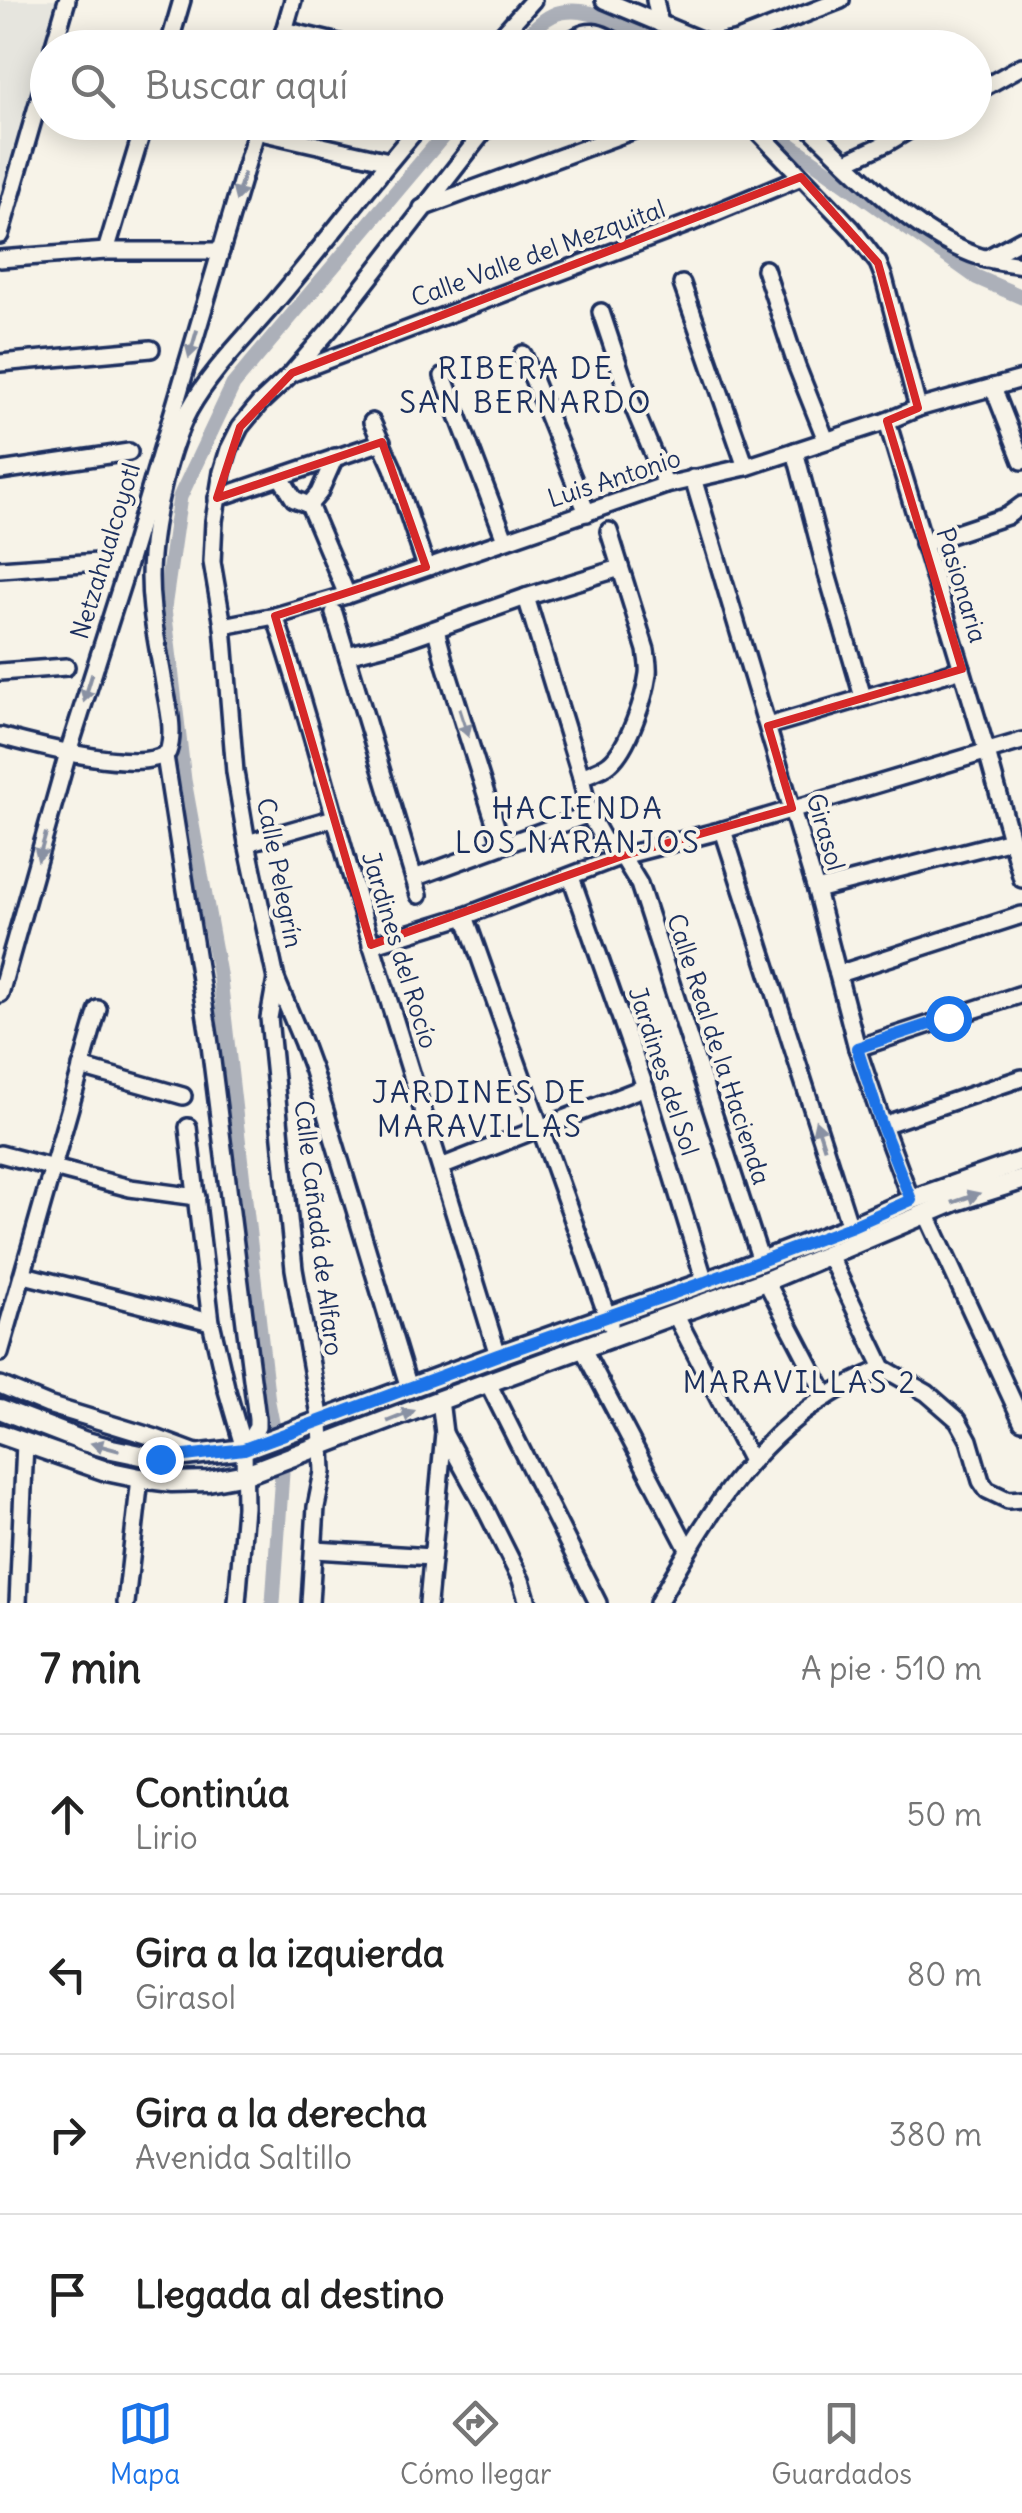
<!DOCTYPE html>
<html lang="es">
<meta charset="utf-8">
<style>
:root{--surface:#fff;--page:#f6f6f6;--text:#222;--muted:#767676;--line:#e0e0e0;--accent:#1a73e8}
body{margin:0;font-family:Delius,sans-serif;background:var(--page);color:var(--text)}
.stop{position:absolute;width:30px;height:30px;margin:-22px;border:8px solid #1a73e8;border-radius:50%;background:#fff}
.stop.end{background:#1a73e8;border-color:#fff;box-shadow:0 2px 10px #0008}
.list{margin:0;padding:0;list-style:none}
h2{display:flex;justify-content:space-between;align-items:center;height:130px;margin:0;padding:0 40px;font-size:42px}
h2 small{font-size:32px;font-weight:400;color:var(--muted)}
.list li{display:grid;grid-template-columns:65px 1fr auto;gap:30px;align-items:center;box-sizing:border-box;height:160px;padding:0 40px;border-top:2px solid var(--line)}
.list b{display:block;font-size:38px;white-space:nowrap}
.list p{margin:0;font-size:32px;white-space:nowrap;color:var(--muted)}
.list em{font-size:32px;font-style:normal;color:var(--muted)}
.icon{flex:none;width:55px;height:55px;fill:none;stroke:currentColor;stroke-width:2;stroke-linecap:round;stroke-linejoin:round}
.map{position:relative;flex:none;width:1022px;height:1603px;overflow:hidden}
.search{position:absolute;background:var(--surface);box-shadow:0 5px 25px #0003;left:30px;right:30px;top:30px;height:110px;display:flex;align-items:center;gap:25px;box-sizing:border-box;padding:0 35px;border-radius:55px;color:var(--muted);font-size:38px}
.sheet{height:770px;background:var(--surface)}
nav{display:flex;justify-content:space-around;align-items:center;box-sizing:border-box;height:140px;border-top:2px solid var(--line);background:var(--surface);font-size:28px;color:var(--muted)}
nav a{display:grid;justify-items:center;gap:5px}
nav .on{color:var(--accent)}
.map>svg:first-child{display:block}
.built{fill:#e6e5de}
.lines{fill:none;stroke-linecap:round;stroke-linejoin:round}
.canal{stroke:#acb0b9;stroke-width:15}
.minor-casing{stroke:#1b2f5e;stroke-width:22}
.tertiary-casing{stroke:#1b2f5e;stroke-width:25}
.minor{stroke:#f7f3e8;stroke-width:15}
.tertiary{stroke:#f7f3e8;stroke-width:18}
.oneway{fill:#8991a3}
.route{stroke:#1a73e8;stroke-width:12}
.marked{fill:none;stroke:#d62828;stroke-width:8;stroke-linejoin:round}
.labels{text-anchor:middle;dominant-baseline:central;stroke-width:8;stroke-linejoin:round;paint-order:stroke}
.street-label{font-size:25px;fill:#1b2f5e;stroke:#f7f3e8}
.quarter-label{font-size:30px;letter-spacing:2.5px;fill:#1b2f5e;stroke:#f7f3e8}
</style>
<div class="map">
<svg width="1022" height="1603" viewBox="0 0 1022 1603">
<rect width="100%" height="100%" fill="#f7f3e8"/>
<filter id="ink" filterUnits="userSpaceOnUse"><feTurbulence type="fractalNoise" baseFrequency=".01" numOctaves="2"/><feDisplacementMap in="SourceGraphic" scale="20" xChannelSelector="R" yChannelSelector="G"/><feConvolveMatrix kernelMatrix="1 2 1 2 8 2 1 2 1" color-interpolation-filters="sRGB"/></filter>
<g filter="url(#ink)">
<path class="built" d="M0 0H57L18 145 0 200Z"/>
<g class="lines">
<g class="canal">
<path d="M518 48C529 35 538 22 553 15 586 0 636 31 664 48"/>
<path d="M767 122 788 143 976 277 1022 297"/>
<path d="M273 1603 282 1473 268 1402 220 979 184 780 164 608 180 497 233 385 455 122"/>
</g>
<defs>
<g id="minor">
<path d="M604 0 719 48"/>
<path d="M655 0 660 24"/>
<path d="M284 30 360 48"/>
<path d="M715 45 738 40 841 0"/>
<path d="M53 48 67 0"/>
<path d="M168 48 182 0"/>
<path d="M279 48 293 0"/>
<path d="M490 48 533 0"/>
<path d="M563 48C587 23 600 32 627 48"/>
<path d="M974 93 1022 66"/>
<path d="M749 122 852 229 878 263 884 278 918 408"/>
<path d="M804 122C854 170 916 238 984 258 996 262 1009 263 1022 265"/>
<path d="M256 131 389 161"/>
<path d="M846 162 887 143 922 122"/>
<path d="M422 208 656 122"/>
<path d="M0 235 48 68"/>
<path d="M106 251 145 122"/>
<path d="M0 259 106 251H221"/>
<path d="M985 259 1022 239"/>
<path d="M765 269 797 367 826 440"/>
<path d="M682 284 746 467"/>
<path d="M601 312 630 399 666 485"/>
<path d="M523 354 587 513"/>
<path d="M0 363 151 349"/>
<path d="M295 372 690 223 801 177"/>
<path d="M443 376 505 539"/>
<path d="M993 387 1022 461"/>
<path d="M887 421 987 752 1022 879"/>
<path d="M372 422 393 468 426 567"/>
<path d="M795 451 827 574 863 697"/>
<path d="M0 471 129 452"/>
<path d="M281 478 294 499 309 505"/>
<path d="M693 478 816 890 857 1048 883 1125 911 1200"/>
<path d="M217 498 382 442"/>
<path d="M309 505 347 595"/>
<path d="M309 505 319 493 335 457"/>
<path d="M923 544 1007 516 1022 505"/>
<path d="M0 569 98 562"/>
<path d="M526 597 581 777 589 814 603 839 622 856 639 884 761 1261"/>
<path d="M334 613 419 895"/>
<path d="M275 616C312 725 338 836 372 946 413 1083 457 1218 498 1355"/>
<path d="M223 626 275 616 347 595 666 485 746 467 887 421 918 408 1022 379"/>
<path d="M436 630 445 664 502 845"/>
<path d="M347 655 398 642 526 597 620 568"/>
<path d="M0 672 66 667"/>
<path d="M768 726 962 669"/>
<path d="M0 736C34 745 142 775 168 752 176 730 166 699 163 677 156 637 147 597 151 556 154 515 169 447 189 410 212 369 249 334 279 298 328 240 373 179 423 122"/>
<path d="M165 756 209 1037 257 1419V1427L244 1449"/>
<path d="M581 777C590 773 602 770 610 763 628 748 645 697 648 674 649 666 647 658 646 650L609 531"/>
<path d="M723 830 850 1227"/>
<path d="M247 843 334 818"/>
<path d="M571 877 645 1087 705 1282"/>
<path d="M414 878 589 814"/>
<path d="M816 890 1011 840"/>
<path d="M465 916 610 1324"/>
<path d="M371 945 465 916 622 856 723 830 1022 741"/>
<path d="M838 974 1022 915"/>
<path d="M276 979 269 1018 294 1269 321 1421 323 1472 316 1507 310 1603"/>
<path d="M0 994 68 753 125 574 259 122"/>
<path d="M857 1048 1022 994"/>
<path d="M81 1067 183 1096"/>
<path d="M883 1125 1022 1078"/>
<path d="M188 1127 211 1322 226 1387 244 1449 245 1507 237 1603"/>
<path d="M0 1154 130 1188 197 1197"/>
<path d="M441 1167 645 1087"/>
<path d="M926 1213 1022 1421"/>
<path d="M829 1255 883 1368 927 1393 958 1420 969 1440 981 1481 987 1490 1008 1500 1022 1499"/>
<path d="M24 1275 211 1322"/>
<path d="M766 1281 826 1396"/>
<path d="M675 1314 751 1461"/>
<path d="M583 1349 688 1549"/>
<path d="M0 1353 98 1009"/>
<path d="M488 1383 598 1603"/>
<path d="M0 1385 48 1405 156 1438 199 1454"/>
<path d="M409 1388 313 1071 302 1041 276 979 247 843 235 772 223 626 212 562 214 521 222 472 229 449 240 427 259 404 292 373 330 329 491 122"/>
<path d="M444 1433 483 1504 521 1580 528 1603"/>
<path d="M315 1550 432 1557"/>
<path d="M18 1603 25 1443"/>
<path d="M126 1603 140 1478"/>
<path d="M428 1603 444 1433 440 1400"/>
<path d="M658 1603C701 1525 750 1443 828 1396 845 1385 865 1377 883 1368"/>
</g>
<g id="tertiary">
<path d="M0 1409 83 1441 112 1449 160 1459 244 1449 498 1355 705 1282 850 1227 911 1200 1022 1161"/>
<path d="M0 1434 106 1471 140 1478 172 1482 208 1481 246 1474 440 1400 766 1281 956 1201 1022 1180"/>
</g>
</defs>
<use href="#minor" class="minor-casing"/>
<use href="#tertiary" class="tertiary-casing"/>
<use href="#minor" class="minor"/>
<use href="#tertiary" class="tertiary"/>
</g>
<defs><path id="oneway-solid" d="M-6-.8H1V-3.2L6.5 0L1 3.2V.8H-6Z" transform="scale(2.5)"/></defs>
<g class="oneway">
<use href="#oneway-solid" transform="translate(240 187) rotate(106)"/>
<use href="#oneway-solid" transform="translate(193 344) rotate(106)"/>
<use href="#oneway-solid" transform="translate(88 688) rotate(107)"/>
<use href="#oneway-solid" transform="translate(464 723) rotate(72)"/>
<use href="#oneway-solid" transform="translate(42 847) rotate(106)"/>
<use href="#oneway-solid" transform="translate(820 1134) rotate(-108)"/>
<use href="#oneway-solid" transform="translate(966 1198) rotate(-19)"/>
<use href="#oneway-solid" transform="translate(401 1416) rotate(-22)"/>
<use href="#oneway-solid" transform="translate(105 1447) rotate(-165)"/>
</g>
</g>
<g class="lines" filter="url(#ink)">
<path class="route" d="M160 1459 244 1449 498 1355 705 1282 850 1227 911 1200 882 1126 857 1048 948 1018"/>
</g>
<path class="marked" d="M801 177 878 263 918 408 887 421 962 669 768 726 792 808 622 856 371 945 275 616 426 567 382 442 217 498 240 427 292 373Z"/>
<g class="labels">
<g class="street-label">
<text transform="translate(538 253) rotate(-20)">Calle Valle del Mezquital</text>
<text transform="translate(614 478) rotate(-18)">Luis Antonio</text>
<text transform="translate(105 551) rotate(-73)">Netzahualcoyotl</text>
<text transform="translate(962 585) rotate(73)">Pasionaria</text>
<text transform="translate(826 832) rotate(74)">Girasol</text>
<text transform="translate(280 873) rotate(79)">Calle Pelegrín</text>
<text transform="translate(400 950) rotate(73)">Jardines del Rocío</text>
<text transform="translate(719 1049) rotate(72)">Calle Real de la Hacienda</text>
<text transform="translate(664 1071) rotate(72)">Jardines del Sol</text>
<text transform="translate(319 1228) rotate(83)">Calle Cañadá de Alfaro</text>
</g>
<g class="quarter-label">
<text x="526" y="368">RIBERA DE<tspan x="526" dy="34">SAN BERNARDO</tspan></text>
<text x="578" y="808">HACIENDA<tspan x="578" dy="34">LOS NARANJOS</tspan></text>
<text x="480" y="1092">JARDINES DE<tspan x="480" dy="34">MARAVILLAS</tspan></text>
<text x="800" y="1382">MARAVILLAS 2</text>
</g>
</g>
</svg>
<div class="stop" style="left:948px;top:1018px"></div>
<div class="stop end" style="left:160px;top:1459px"></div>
<div class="search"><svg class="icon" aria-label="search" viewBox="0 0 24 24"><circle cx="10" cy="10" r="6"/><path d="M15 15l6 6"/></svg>Buscar aquí</div>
</div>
<section class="sheet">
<h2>7 min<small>A pie · 510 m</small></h2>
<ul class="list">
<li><svg class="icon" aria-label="ahead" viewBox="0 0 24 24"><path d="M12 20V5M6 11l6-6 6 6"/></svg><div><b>Continúa</b><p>Lirio</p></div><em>50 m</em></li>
<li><svg class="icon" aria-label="left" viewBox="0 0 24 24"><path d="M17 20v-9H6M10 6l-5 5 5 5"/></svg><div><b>Gira a la izquierda</b><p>Girasol</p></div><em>80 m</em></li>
<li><svg class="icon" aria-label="right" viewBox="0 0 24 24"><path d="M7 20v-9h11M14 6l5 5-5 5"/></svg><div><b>Gira a la derecha</b><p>Avenida Saltillo</p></div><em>380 m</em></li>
<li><svg class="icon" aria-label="arrive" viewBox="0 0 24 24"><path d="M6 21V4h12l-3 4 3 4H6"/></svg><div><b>Llegada al destino</b></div></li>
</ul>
</section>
<nav>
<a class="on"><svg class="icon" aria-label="map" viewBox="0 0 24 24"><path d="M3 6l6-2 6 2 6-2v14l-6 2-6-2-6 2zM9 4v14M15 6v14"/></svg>Mapa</a>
<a><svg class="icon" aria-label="directions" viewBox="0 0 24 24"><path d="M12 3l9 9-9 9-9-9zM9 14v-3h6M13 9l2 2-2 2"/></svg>Cómo llegar</a>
<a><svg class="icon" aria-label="saved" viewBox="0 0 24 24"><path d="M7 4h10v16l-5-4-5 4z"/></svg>Guardados</a>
</nav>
